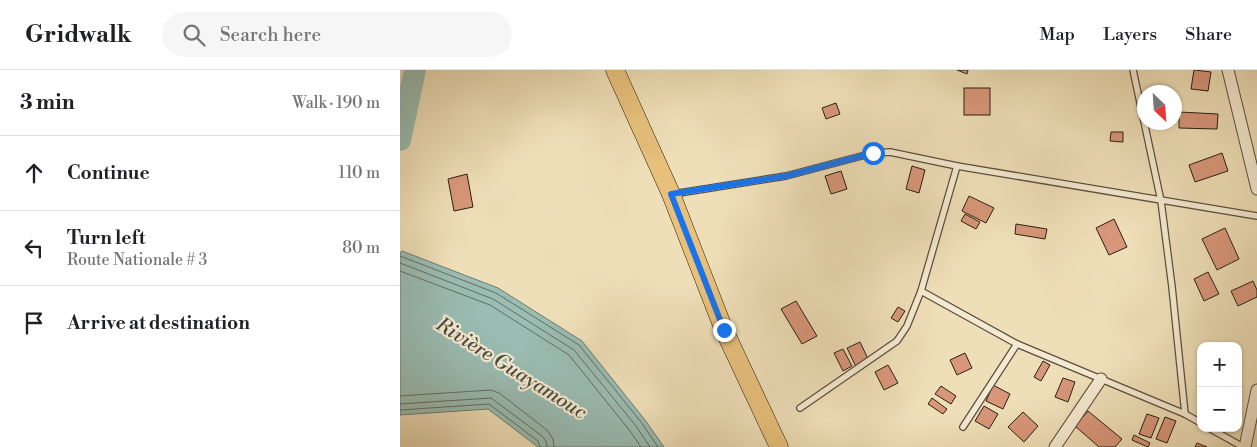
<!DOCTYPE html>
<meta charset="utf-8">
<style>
:root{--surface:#fff;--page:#f6f6f6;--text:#202124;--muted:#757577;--line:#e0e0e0}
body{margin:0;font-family:"Libre Bodoni",serif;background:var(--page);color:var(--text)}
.controls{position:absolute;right:15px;bottom:15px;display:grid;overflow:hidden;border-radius:10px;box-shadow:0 1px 4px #0004}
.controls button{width:45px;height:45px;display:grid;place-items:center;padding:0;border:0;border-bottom:1px solid var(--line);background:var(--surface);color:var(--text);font:25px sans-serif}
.compass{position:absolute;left:737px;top:15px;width:45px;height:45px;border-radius:50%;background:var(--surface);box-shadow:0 1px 4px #0004;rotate:155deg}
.stop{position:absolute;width:15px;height:15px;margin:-11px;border:4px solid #1a73e8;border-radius:50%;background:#fff}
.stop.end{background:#1a73e8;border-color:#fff;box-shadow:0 1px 5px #0008}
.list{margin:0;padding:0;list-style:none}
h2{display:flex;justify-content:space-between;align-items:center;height:65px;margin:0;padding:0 20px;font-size:21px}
h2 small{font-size:16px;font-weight:400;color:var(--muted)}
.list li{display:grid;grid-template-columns:32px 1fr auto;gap:15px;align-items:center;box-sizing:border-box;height:75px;padding:0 20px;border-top:1px solid var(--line)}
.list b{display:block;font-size:19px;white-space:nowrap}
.list p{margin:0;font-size:16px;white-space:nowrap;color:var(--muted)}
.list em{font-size:16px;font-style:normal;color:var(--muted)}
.icon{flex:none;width:28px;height:28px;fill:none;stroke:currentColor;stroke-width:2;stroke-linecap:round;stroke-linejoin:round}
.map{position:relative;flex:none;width:857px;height:377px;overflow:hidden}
header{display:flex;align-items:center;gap:30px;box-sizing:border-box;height:70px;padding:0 25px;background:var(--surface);border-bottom:1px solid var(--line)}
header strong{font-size:24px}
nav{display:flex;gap:28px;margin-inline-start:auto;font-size:18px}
.search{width:350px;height:45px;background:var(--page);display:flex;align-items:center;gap:12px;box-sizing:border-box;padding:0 18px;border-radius:28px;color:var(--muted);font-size:19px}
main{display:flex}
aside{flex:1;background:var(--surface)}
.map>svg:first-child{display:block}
.water{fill:#9abcb2;stroke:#6c7d73}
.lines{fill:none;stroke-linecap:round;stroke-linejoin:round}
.shore{stroke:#616e63;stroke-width:1}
.river{stroke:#9abcb2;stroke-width:22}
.building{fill:#d8977a;stroke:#281f14}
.lane-casing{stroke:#5a4f3d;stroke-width:8}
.street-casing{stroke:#5a4f3d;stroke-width:13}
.primary-casing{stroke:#281f14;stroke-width:19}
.lane{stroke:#f5ead1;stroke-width:5.5}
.street{stroke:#f5ead1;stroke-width:11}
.primary{stroke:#e8c07c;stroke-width:18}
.route{stroke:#1a73e8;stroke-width:6}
.labels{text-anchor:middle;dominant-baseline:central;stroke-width:4.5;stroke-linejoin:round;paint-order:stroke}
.water-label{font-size:20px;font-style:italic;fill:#4a4e43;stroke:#f5ead1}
</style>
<header>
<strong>Gridwalk</strong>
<div class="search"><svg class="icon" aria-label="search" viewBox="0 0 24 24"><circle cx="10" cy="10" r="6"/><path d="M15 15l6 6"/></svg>Search here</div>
<nav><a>Map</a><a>Layers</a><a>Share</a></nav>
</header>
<main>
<aside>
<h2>3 min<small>Walk · 190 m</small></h2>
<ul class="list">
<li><svg class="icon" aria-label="ahead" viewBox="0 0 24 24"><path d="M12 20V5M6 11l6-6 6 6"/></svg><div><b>Continue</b></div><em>110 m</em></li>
<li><svg class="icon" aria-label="left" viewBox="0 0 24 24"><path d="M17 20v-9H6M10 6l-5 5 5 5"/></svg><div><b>Turn left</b><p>Route Nationale # 3</p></div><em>80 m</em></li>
<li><svg class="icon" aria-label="arrive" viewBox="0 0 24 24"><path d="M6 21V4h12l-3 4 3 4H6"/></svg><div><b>Arrive at destination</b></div></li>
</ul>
</aside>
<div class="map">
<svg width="857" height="377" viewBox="0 0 857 377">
<rect width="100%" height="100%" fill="#efdfb8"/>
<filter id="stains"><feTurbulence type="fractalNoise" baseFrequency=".004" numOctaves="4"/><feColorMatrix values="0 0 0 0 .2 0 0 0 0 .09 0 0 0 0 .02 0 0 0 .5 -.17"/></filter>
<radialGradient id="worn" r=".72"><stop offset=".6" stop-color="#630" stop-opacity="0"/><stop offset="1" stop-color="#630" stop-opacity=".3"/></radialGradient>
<path class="water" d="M2 181 98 218 182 271 245 350 264 377H138L88 339 0 345V183Z"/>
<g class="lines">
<g class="shore">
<path d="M0 186 96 223 179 275 241 352 258 377"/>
<path d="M0 193 93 229 174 280 236 356 250 377"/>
<path d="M0 201 90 235 169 285 230 361 241 377"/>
<path d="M0 326 91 320 99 323 147 360 153 369 154 377"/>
<path d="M0 334 91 328 142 366 146 371 147 377"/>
<path d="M0 340 89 334 138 371 140 377"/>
</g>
<path class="river" d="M0 70 15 0"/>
</g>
<g class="building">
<path d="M557 0H568L567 4Z"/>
<path d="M794 0 811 2 808 21 791 19Z"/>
<rect x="564" y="18" width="26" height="27"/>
<path d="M436 33 440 44 426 49 422 38Z"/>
<path d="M779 42 818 44 817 59 779 58Z"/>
<path d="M711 62H723V72L710 71Z"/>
<path d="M822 83 828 101 795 112 789 95Z"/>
<path d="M512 96 525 100 519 123 506 119Z"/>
<path d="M441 101 447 119 431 124 425 106Z"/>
<path d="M67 104 73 137 54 141 48 109Z"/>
<path d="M569 126 594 138 586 153 562 141Z"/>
<path d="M565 144 580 152 576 159 561 151Z"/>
<path d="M714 149 727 177 709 185 696 158Z"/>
<path d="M616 154 647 159 645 169 615 164Z"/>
<path d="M825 158 839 189 817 200 802 169Z"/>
<path d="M808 202 819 224 804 231 794 209Z"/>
<path d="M853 211 857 220V227L838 236 831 221Z"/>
<path d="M396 231 417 266 402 274 381 239Z"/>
<path d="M498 237 505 241 498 252 491 248Z"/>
<path d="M460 272 469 291 456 297 447 278Z"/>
<path d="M443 279 452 296 443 301 434 283Z"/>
<path d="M565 283 572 298 557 305 550 290Z"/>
<path d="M643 291 650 295 641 311 634 307Z"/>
<path d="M488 295 498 313 484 320 475 302Z"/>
<path d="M663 308 675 312 668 332 655 327Z"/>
<path d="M593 315 610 324 603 339 586 331Z"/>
<path d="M541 316 556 326 551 334 535 324Z"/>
<path d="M532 328 547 339 543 344 528 334Z"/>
<path d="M584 336 598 344 589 359 575 351Z"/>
<path d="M688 341 722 369 715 377H699L675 356Z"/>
<path d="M623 342 638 356 624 372 608 357Z"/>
<path d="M747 344 759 348 751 368 739 364Z"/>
<path d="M765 347 776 351 767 373 756 369Z"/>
<path d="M734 365 750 373 748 377 732 370Z"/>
<path d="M797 373 807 377H795Z"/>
</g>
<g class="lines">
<defs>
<g id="lane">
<path d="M733 0 761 131 772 217 785 344"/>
<path d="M557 96 857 146"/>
<path d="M273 124 386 106 473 83 490 82 557 96 521 221 507 256 497 271 400 338"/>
<path d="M521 221 617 274 785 344 801 353"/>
<path d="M563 357 617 274"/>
<path d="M809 358 843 377"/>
</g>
<g id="street">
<path d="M828 0 857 119"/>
<path d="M655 377 701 309"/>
<path d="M845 377 857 320"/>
</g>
<path id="primary" d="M215 0 271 124 324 260 379 377"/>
</defs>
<use href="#lane" class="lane-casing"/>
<use href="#street" class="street-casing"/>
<use href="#primary" class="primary-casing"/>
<use href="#lane" class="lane"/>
<use href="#street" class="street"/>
<use href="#primary" class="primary"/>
</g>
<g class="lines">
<path class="route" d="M324 260 271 124 386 106 473 83"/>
</g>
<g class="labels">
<g class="water-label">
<text transform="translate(111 299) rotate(32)">Rivière Guayamouc</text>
</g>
</g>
<rect width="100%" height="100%" filter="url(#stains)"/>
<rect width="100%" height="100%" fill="url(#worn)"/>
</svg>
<div class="controls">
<button>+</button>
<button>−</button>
</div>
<svg class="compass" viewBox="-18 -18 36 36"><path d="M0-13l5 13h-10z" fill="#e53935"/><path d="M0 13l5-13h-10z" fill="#757577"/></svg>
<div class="stop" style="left:473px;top:83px"></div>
<div class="stop end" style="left:324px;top:260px"></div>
</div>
</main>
